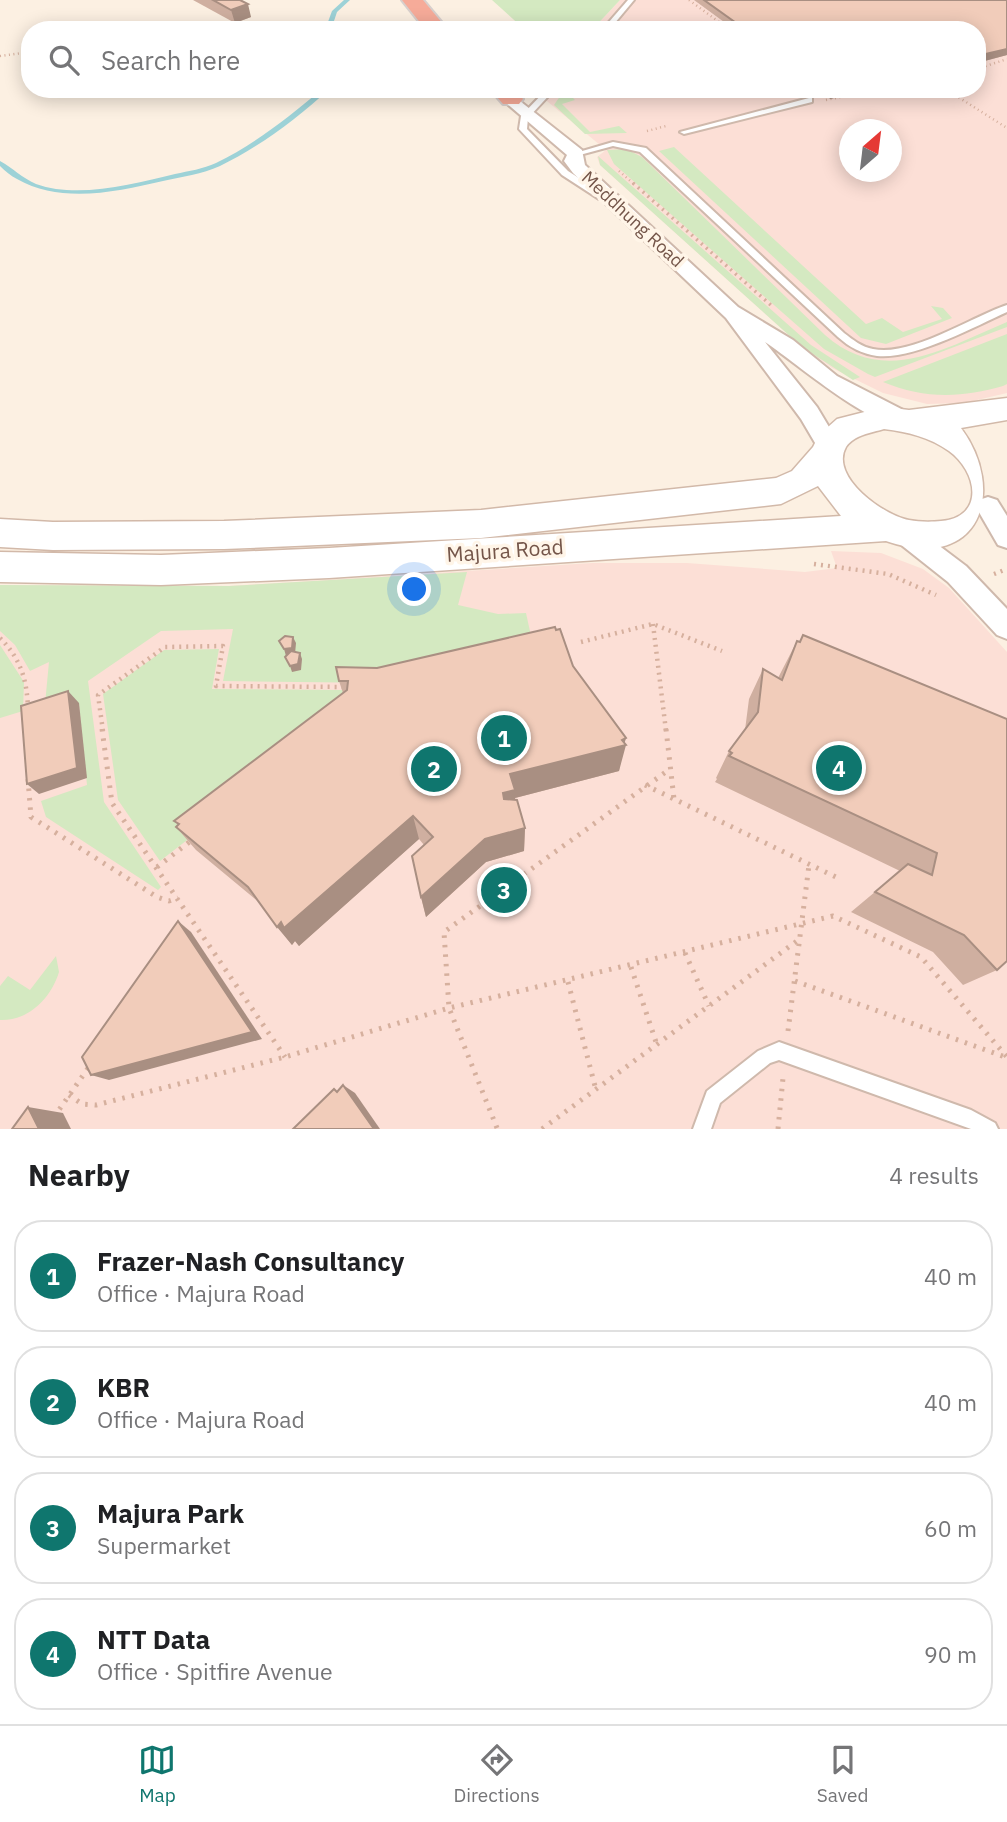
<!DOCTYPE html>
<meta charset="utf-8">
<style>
:root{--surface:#fff;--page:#f6f6f6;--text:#202124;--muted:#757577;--line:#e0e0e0;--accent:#0f766e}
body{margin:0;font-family:"IBM Plex Sans",sans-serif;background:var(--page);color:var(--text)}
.compass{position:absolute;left:839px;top:119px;width:63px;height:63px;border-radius:50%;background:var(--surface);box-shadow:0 4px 18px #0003;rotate:28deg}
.you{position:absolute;left:415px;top:590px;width:24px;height:24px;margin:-18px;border:5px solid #fff;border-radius:50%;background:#1a73e8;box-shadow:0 0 0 10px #1a73e833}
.badge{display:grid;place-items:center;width:46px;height:46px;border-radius:50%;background:var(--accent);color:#fff;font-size:23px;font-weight:700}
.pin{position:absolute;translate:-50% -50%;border:4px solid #fff;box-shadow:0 2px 7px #0006}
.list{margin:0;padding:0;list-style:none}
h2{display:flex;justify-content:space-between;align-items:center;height:91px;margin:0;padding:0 28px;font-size:30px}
h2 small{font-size:23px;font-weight:400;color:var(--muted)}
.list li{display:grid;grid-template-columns:46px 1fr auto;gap:21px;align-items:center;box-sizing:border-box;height:112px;margin:0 14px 14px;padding:0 14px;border:2px solid var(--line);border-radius:28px}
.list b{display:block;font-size:26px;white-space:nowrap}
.list p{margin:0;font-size:23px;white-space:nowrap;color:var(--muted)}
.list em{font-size:23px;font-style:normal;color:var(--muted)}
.icon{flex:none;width:38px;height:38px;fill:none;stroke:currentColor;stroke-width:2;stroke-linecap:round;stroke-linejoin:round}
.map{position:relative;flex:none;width:1007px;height:1129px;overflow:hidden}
.search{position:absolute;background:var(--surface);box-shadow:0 4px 18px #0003;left:21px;right:21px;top:21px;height:77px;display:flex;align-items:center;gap:18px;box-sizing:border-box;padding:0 24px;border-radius:28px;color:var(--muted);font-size:26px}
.sheet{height:595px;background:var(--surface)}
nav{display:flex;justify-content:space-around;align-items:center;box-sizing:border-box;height:98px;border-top:2px solid var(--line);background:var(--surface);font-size:19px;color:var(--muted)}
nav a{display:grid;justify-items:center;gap:4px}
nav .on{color:var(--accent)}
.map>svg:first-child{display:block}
.commercial{fill:#fcdfd6;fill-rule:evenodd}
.green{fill:#d4e9c1}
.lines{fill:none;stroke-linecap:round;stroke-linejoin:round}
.stream{fill:#9dd2d7;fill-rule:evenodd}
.lane-casing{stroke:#cfb9ac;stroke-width:4}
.street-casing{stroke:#cfb9ac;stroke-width:4}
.secondary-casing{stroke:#d2b9a9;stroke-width:3}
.highway-casing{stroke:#d8cfcc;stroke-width:4}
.path-far3{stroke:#d6b09e;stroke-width:2.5;stroke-dasharray:1 3.5;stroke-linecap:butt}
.path-far2{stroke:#d6b09e;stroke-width:3.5;stroke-dasharray:2 4.5;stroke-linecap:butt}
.path-far1{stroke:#d6b09e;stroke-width:4.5;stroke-dasharray:2 5;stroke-linecap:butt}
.path{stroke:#d6b09e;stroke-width:5;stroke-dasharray:2.5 7;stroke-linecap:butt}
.lane{fill:#fff;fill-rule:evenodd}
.street{fill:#fff;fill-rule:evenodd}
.secondary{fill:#fff;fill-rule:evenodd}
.highway{fill:#f6ab99;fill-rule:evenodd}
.wall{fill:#cfafa0}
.shaded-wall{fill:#a98f82}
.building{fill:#f1ccba;stroke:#a98f82;stroke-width:2}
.labels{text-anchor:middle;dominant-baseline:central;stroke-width:7;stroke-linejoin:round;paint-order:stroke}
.far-street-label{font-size:18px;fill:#745549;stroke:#fff5e8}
.street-label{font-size:21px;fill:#745549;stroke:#fff5e8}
</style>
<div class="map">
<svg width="1007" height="1129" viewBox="0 0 1007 1129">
<rect width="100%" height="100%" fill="#fcf0e2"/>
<g class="commercial">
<path d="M620 0H1007V393L964 403 927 404 883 393 832 368 802 347 600 165 597 157 606 150 536 92 539 89H977V30H592ZM850 130H892V172H850Z"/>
<path d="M831 551 881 553 923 569 949 588 1007 652V1129H0V585L229 586 592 563H687L805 572 837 568Z"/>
</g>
<g class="green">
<path d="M492 0H620L592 30H525Z"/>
<path d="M565 89H573L578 95 572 97 575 100 562 104 590 132 619 126 627 133 585 134 554 105Z"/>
<path d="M674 147 866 324 882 318 903 332 942 319 931 306 943 308 952 318 886 344 861 338 659 151Z"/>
<path d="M626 149 642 157 825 335C884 387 945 348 1007 322V327L875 377 868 374 824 349 614 164 607 150Z"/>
<path d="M598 156 811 345 860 377 853 380 802 347 600 165Z"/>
<path d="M1007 334V384L1003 386C962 398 923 399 883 382Z"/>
<path d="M467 572 458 605 498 614 526 613 533 645 385 683 223 681 233 629 161 631 88 681 104 802 161 887 158 890 46 817 41 801 87 785 79 704H45L49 662 30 671 15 645 0 631V585L229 586Z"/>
<path d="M0 645 24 682 23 711 0 718Z"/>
<path d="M219 649 212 689 346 690 350 714 160 861 118 800 103 694 164 650Z"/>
<path d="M56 956 59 972C51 998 29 1021 0 1020V986L8 976 30 990Z"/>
</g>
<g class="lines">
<g class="stream">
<path d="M344 0H350L337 12 331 30H325L332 11Z"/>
<path d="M322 89H329C297 119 259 147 220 166 202 174 182 177 163 181 116 192 61 204 17 179 11 176 5 171 0 166V161C13 168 22 178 36 184 78 199 133 184 175 174 189 171 203 169 216 163 255 144 289 117 322 89Z"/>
</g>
<defs>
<g id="lane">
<path d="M628 0H634L609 30H602Z"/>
<path d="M547 89H555L528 118 527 129 568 171 605 195V199H599L562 175 519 129 521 116Z"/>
<path d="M809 98H812V102L684 134 680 132Z"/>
<path d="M613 142 646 148 844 333C853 340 862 347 873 349 911 357 971 317 1007 305V312C974 327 913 360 877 356 862 354 849 347 838 337L640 152 613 146 576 156 572 154Z"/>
<path d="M779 1042 971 1110 995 1123 998 1129H971L779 1060 770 1063 720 1103 711 1129H693L707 1091 758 1051Z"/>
</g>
<g id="street">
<path d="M511 94 582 150 585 165 738 307 793 340 837 376 909 413 913 419 909 425C877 434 793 360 765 342L817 407 841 447 837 453 829 456 821 453 801 419 726 318 573 173 564 161 567 155 505 102 503 99Z"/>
<path d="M988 497 997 500 1007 516V548L998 545 976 507 979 500Z"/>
<path d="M904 523 913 526 966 566 1007 609V639L997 635 948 582 895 540 891 533 895 526Z"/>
</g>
<path id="secondary" d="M1007 398V420L961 428C1007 490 981 574 886 541L329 578 161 585 0 582V552L161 555 329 548 841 516 818 486 781 504 481 538 224 549 53 550 0 547V519L53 522 224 521 481 510 776 478 792 471 813 447 819 435 837 419 884 407 909 410ZM884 429C908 432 929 437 949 451 977 471 986 517 941 521 932 522 919 522 909 520 885 516 829 477 846 447 854 435 871 433 884 429Z"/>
<g id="highway">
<path d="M402 0H423L448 30H426Z"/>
<path d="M490 89H514L523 99 519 104H503Z"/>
</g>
</defs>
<use href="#lane" class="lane-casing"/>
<use href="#street" class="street-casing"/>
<use href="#secondary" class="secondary-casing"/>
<use href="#highway" class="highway-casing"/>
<g class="path-far3">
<path d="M689 0 730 30"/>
<path d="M0 56 30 52"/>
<path d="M977 69 1007 59"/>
<path d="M955 95 1007 128"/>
<path d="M826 100 879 89"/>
<path d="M647 131 666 126"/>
<path d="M619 171 635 185"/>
</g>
<path class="path-far2" d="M633 183 773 307"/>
<g class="path-far1">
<path d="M814 564 888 574 936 595"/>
<path d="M994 574 1007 569"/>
<path d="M653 624 666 731"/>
<path d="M0 638C21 659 27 680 28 709"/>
<path d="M581 642 653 624 722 651"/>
<path d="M103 731 98 695 165 647 223 646 216 686 346 687"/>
</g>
<g class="path">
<path d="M102 729 112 803 285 1057"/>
<path d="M666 729 674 799"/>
<path d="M28 779 31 817 157 897 169 901 178 898"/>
<path d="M645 785 840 879"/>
<path d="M157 867 192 840"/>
<path d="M685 953 709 1006"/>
<path d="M631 967 657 1045"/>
<path d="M795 981 1005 1057"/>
<path d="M568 982 596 1090"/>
<path d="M788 1031 809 865"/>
<path d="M69 1095 82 1104 96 1105 285 1057 449 1008 833 916 921 957 1007 1057"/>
<path d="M54 1117 91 1064"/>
<path d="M497 1128 449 1008 444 932 670 769"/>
<path d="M542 1129 801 938"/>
<path d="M778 1129 783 1078"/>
</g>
<use href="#lane" class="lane"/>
<use href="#street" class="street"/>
<use href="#secondary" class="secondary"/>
<use href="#highway" class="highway"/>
</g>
<g class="wall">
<path d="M193 0H240L251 17 235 23Z"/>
<path d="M694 0H1007V55L977 63V30H735Z"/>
<path d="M191 89H216L214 94H192Z"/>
<path d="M817 89H869L830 99Z"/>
<path d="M803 635 1007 719 997 970 963 985 933 952 851 912 900 871 715 782 717 779 716 778 729 751 745 730 749 699 763 669 778 678 797 641 799 642Z"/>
<path d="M573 666 624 743 619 771 515 798 525 828 524 851 486 862 426 917 421 897 424 845 419 839 299 946 295 941 292 945 260 903 196 850 176 827 178 825 174 821 343 693 339 681 377 668Z"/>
</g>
<g class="shaded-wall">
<path d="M248 4 251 17 235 23 231 10Z"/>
<path d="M1007 49V55L977 63V56Z"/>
<path d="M842 89H869L830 99 832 92Z"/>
<path d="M293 637 296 643 295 654 286 656 284 649Z"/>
<path d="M300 653 302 659 301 670 292 672 290 666Z"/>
<path d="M68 691 79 703 87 778 39 794 27 784Z"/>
<path d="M626 738 624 745H626L619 771 515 798 514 815 503 818V793L510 774Z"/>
<path d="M413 816 419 839 299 946 295 941 292 945 277 927 281 922Z"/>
<path d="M525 828 524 851 486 862 426 917 421 897 485 839Z"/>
<path d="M178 921 191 932 262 1039 109 1080 91 1075Z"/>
<path d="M343 1085 355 1093 380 1129H374Z"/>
<path d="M28 1107 63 1113 71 1129H39Z"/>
</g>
<g class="building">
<path d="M213 0H240L248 4 231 10Z"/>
<path d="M704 0H1007V49L977 56V30H746Z"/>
<path d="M829 89H842L832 92Z"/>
<path d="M555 627 556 630 560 629 573 666 626 738 622 740 626 745 510 774 515 790 503 793 504 799 517 800 525 828 485 839 421 897 412 856 433 837 413 816 284 928 281 922 277 927 248 887 176 827 179 824 174 821 347 690 348 681H339L336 667 377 668Z"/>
<path d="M803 635 1007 719V961L997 970 964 935 875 892 908 864 932 875 937 853 729 756 732 753 729 751 758 712 763 669 782 680 797 641 800 642Z"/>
<path d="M285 636 293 637 292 648 284 649 279 641Z"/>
<path d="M291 651 300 653 298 664 290 666 285 657Z"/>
<path d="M68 691 77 768 27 784 21 706Z"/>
<path d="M178 921 252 1032 91 1075 82 1057Z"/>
<path d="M343 1085 374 1129H293L334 1089 337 1092Z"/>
<path d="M28 1107 39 1129H12Z"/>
</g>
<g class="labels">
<g class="far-street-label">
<text transform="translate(633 219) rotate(43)">Meddhung Road</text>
</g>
<g class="street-label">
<text transform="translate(505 550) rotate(-4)">Majura Road</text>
</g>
</g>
</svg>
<svg class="compass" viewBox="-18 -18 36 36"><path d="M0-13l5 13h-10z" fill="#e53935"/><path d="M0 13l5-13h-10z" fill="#757577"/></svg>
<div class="you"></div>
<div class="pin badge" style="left:504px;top:738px">1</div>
<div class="pin badge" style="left:434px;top:769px">2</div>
<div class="pin badge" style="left:504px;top:890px">3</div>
<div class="pin badge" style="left:839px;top:768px">4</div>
<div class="search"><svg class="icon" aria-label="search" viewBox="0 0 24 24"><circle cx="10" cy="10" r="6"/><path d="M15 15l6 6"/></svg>Search here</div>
</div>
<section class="sheet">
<h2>Nearby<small>4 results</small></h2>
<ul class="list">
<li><span class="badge">1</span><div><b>Frazer-Nash Consultancy</b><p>Office · Majura Road</p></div><em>40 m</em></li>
<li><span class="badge">2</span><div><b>KBR</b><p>Office · Majura Road</p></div><em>40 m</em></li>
<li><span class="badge">3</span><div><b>Majura Park</b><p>Supermarket</p></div><em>60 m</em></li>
<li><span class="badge">4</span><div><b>NTT Data</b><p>Office · Spitfire Avenue</p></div><em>90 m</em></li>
</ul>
</section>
<nav>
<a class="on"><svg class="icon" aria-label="map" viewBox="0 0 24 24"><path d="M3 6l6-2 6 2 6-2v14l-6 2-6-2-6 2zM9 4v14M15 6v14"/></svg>Map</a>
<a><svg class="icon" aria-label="directions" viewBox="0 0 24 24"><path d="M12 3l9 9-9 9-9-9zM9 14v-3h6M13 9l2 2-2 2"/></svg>Directions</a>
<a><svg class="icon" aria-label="saved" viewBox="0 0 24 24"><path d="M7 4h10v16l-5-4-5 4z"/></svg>Saved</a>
</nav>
